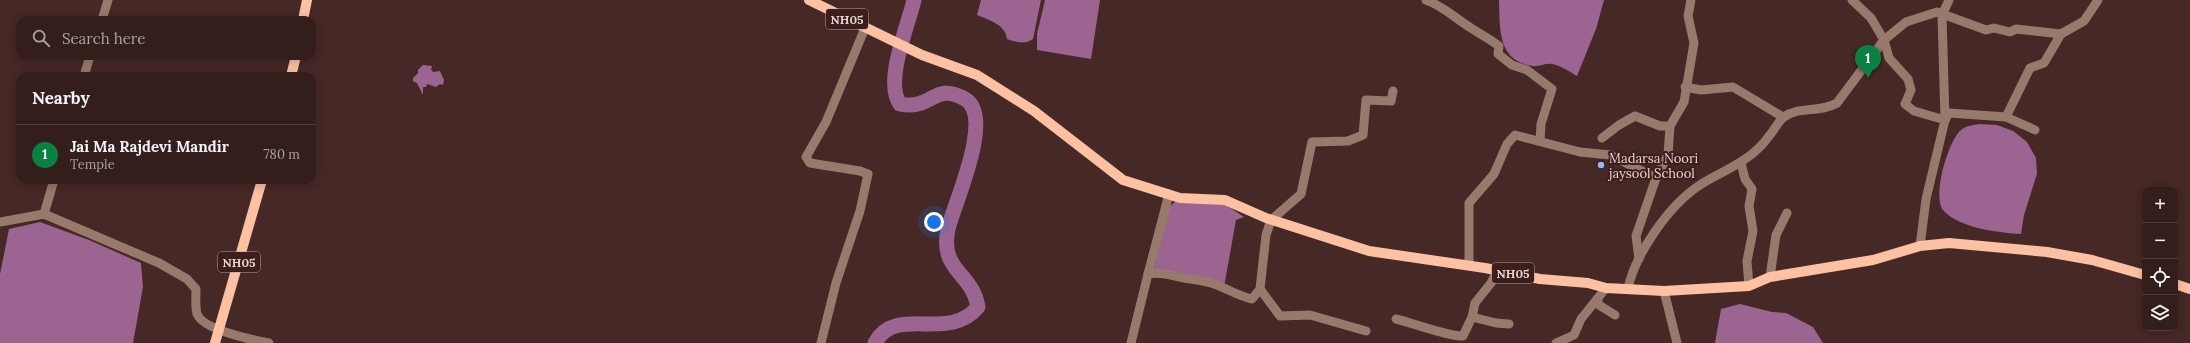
<!DOCTYPE html>
<meta charset="utf-8">
<style>
:root{--surface:#341e1c;--page:#3f2b29;--text:#f1f3f6;--muted:#a9a2a3;--line:#4e3c3b;--accent:#0b8043}
body{margin:0;font-family:Lora,serif;background:var(--page);color:var(--text)}
.controls{position:absolute;right:12px;bottom:12px;display:grid;overflow:hidden;border-radius:8px;box-shadow:0 2px 10px #0003}
.controls button{width:36px;height:36px;display:grid;place-items:center;padding:0;border:0;border-bottom:1px solid var(--line);background:var(--surface);color:var(--text);font:20px sans-serif}
.you{position:absolute;left:934px;top:222px;width:14px;height:14px;margin:-10px;border:3px solid #fff;border-radius:50%;background:#1a73e8;box-shadow:0 0 0 6px #1a73e833}
.badge{display:grid;place-items:center;width:26px;height:26px;border-radius:50%;background:var(--accent);color:#fff;font-size:13px;font-weight:700}
.pin{position:absolute;translate:-50% -33px;filter:drop-shadow(0 1px 2px #0008)}
.pin::after{content:'';position:absolute;top:21px;width:14px;height:12px;background:inherit;clip-path:polygon(0 0,100% 0,50% 100%)}
.list{margin:0;padding:0;list-style:none}
h2{display:flex;justify-content:space-between;align-items:center;height:52px;margin:0;padding:0 16px;font-size:17px}
h2 small{font-size:13px;font-weight:400;color:var(--muted)}
.list li{display:grid;grid-template-columns:26px 1fr auto;gap:12px;align-items:center;box-sizing:border-box;height:60px;padding:0 16px;border-top:1px solid var(--line)}
.list b{display:block;font-size:15px;white-space:nowrap}
.list p{margin:0;font-size:13px;white-space:nowrap;color:var(--muted)}
.list em{font-size:13px;font-style:normal;color:var(--muted)}
.icon{flex:none;width:22px;height:22px;fill:none;stroke:currentColor;stroke-width:2;stroke-linecap:round;stroke-linejoin:round}
.map{position:relative;flex:none;width:2190px;height:343px;overflow:hidden}
.search{position:absolute;background:var(--surface);box-shadow:0 2px 10px #0003;left:16px;top:16px;width:300px;height:44px;display:flex;align-items:center;gap:10px;box-sizing:border-box;padding:0 14px;border-radius:12px;color:var(--muted);font-size:15px}
.panel{position:absolute;background:var(--surface);box-shadow:0 2px 10px #0003;left:16px;top:72px;width:300px;height:112px;border-radius:12px}
.map>svg:first-child{display:block}
.water{fill:#9b6491}
.lines{fill:none;stroke-linecap:round;stroke-linejoin:round}
.river{stroke:#9b6491;stroke-width:15}
.minor{stroke:#977a6b;stroke-width:9}
.major{stroke:#fcc1a3;stroke-width:10}
.poi-dot{fill:#8eb9fc;stroke:#3c1e1d;stroke-width:1.5}
.labels{text-anchor:middle;dominant-baseline:central;stroke-width:4;stroke-linejoin:round;paint-order:stroke}
.shield{fill:#3c1e1d;stroke:#b49d9b;stroke-width:1}
.shield-label{font-size:12px;font-weight:bold;fill:#e8d3d1}
.poi-label{font-size:13px;fill:#e8d3d1;stroke:#3c1e1d;text-anchor:start}
</style>
<div class="map">
<svg width="2190" height="343" viewBox="0 0 2190 343">
<rect width="100%" height="100%" fill="#462826"/>
<g class="water">
<path d="M981 0H1041L1033 39C1025 45 1015 42 1007 39 1006 25 989 20 977 15Z"/>
<path d="M1045 0H1100L1091 59 1037 50V34Z"/>
<path d="M1499 0H1604L1596 29 1577 76C1570 72 1560 65 1552 64 1545 63 1539 67 1533 66 1497 61 1500 29 1499 0Z"/>
<path d="M423 65 432 66 431 69 433 72 440 71 444 80 443 85 440 84 436 87 427 84 426 87H423V95L417 83 413 81V78L418 73V70Z"/>
<path d="M1979 124 1997 125 2013 131 2027 142 2036 158 2037 174 2024 215 2021 234C2000 233 1958 228 1943 210 1932 196 1948 141 1961 130 1965 126 1974 125 1979 124Z"/>
<path d="M1177 200 1220 201 1244 217 1236 220 1224 287 1154 269 1168 208Z"/>
<path d="M40 222 89 240 141 263 143 287 133 343H0V274L9 229Z"/>
<path d="M1740 304 1772 312 1786 313 1813 327 1823 343H1715L1721 309Z"/>
</g>
<g class="lines">
<path class="river" d="M875 343C896 304 948 343 978 307 973 273 939 271 948 229 954 204 995 116 965 99 934 81 932 111 900 104 884 82 908 26 914 0"/>
<g class="minor">
<path d="M1426 0C1443 6 1455 18 1471 28 1480 34 1490 39 1499 46L1498 54 1512 65 1527 70 1552 89 1541 124 1540 141"/>
<path d="M102 20 108 0"/>
<path d="M84 76 90 56"/>
<path d="M1685 87 1701 90 1733 87 1783 117"/>
<path d="M2006 117 2030 68 2044 63 2061 34"/>
<path d="M1945 120 1942 15 1949 0"/>
<path d="M1945 120 1949 113 2006 117 2035 130"/>
<path d="M1602 138 1619 125 1635 116 1660 126H1670"/>
<path d="M1741 163 1745 179 1752 189 1749 206 1753 231 1747 261 1749 286"/>
<path d="M1169 194 1148 274C1161 271 1171 276 1184 278 1195 280 1204 280 1214 284 1228 289 1238 296 1252 299L1260 289 1266 235 1271 220 1301 194 1312 142 1348 141 1363 135 1366 100 1391 101 1393 91"/>
<path d="M44 214 54 180"/>
<path d="M0 222 44 214 159 263 187 279 196 289C196 296 195 307 197 314 203 330 253 340 269 343"/>
<path d="M1920 246 1926 199 1945 120 1914 111 1905 104 1911 90 1908 79 1889 58 1884 40 1906 22 1937 12 1986 30 1994 28 2010 32 2016 29 2061 34 2084 21 2098 0"/>
<path d="M1639 259 1636 236 1656 178 1668 155 1670 126 1684 102 1694 43 1688 16 1691 0"/>
<path d="M1469 265V203L1494 174 1507 144 1515 135 1580 152 1610 155 1656 178"/>
<path d="M1770 277 1776 235 1787 213"/>
<path d="M1628 288C1636 253 1669 205 1700 185 1717 174 1736 167 1752 154 1758 149 1765 142 1769 136 1774 131 1778 121 1784 117 1799 106 1820 113 1837 103L1884 40 1871 18 1852 0"/>
<path d="M1260 289 1280 316 1310 315 1366 331"/>
<path d="M1664 291 1677 343"/>
<path d="M1597 299 1599 305 1615 315"/>
<path d="M1472 317 1496 323 1509 324"/>
<path d="M1396 319C1413 323 1449 337 1463 336L1472 317 1475 303 1491 283 1498 270"/>
<path d="M821 343 836 283 860 211 868 174 860 171 810 163 806 157 826 122 865 28"/>
<path d="M1131 343 1148 274"/>
<path d="M1556 343 1574 335 1581 319 1606 288"/>
</g>
<g class="major">
<path d="M809 0 922 55 977 75 1034 111 1123 180 1180 198 1225 200 1266 218 1369 251 1485 268 1540 279 1588 283 1606 288 1664 291 1749 286 1770 277 1873 260 1920 246 1949 243 2047 252 2092 260 2145 275"/>
<path d="M303 20 307 0"/>
<path d="M291 76 296 56"/>
<path d="M2175 284 2190 289"/>
<path d="M215 343 262 180"/>
</g>
</g>
<circle class="poi-dot" cx="1601" cy="165" r="4"/>
<g class="labels">
<g class="shield">
<rect x="826" y="9" width="42" height="20" rx="3"/>
<rect x="218" y="252" width="42" height="20" rx="3"/>
<rect x="1492" y="263" width="42" height="20" rx="3"/>
</g>
<g class="shield-label">
<text x="847" y="19">NH05</text>
<text x="239" y="262">NH05</text>
<text x="1513" y="273">NH05</text>
</g>
<g class="poi-label">
<text x="1609" y="158">Madarsa Noori<tspan x="1609" dy="15">jaysool School</tspan></text>
</g>
</g>
</svg>
<div class="controls">
<button>+</button>
<button>−</button>
<button><svg class="icon" aria-label="locate" viewBox="0 0 24 24"><circle cx="12" cy="12" r="6"/><path d="M12 2v4M12 18v4M2 12h4M18 12h4"/></svg></button>
<button><svg class="icon" aria-label="layers" viewBox="0 0 24 24"><path d="M12 4l9 5-9 5-9-5zM3 14l9 5 9-5"/></svg></button>
</div>
<div class="you"></div>
<div class="pin badge" style="left:1868px;top:78px">1</div>
<div class="search"><svg class="icon" aria-label="search" viewBox="0 0 24 24"><circle cx="10" cy="10" r="6"/><path d="M15 15l6 6"/></svg>Search here</div>
<section class="panel">
<h2>Nearby<small></small></h2>
<ul class="list">
<li><span class="badge">1</span><div><b>Jai Ma Rajdevi Mandir</b><p>Temple</p></div><em>780 m</em></li>
</ul>
</section>
</div>
